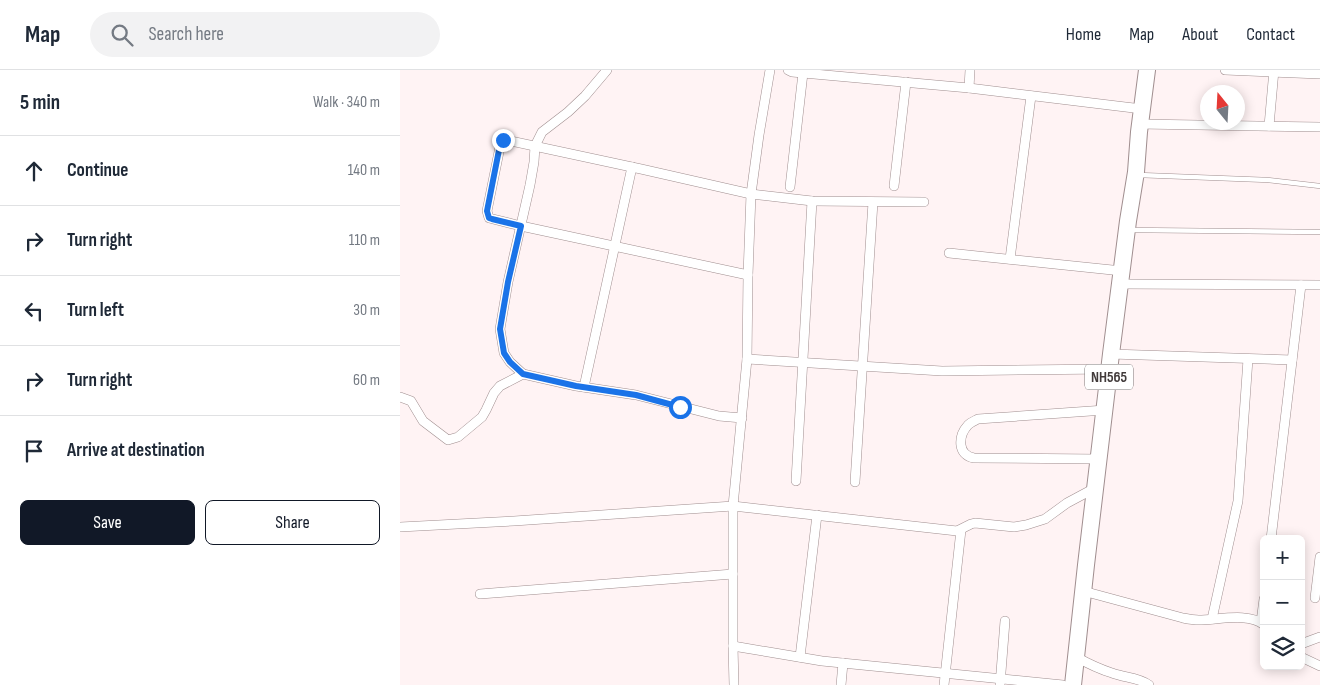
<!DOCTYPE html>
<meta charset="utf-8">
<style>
:root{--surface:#fff;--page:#f2f2f3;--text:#1f2937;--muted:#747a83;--line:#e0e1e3;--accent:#111827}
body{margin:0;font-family:"Sofia Sans Condensed",sans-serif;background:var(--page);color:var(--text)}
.controls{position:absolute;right:15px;bottom:15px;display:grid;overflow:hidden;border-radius:8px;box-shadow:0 2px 12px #0003}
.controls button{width:45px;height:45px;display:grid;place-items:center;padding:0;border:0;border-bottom:1px solid var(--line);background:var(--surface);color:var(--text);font:25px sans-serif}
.compass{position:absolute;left:800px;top:15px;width:45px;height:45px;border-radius:50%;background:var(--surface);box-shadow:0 2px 12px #0003;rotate:342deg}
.stop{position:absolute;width:15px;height:15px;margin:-11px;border:4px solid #1a73e8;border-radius:50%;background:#fff}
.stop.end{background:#1a73e8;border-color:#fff;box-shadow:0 1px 5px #0008}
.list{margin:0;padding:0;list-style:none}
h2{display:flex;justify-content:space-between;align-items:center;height:65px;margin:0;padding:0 20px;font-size:21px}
h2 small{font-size:16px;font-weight:400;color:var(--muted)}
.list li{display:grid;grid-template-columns:32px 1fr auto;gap:15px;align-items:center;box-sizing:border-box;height:70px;padding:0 20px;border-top:1px solid var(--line)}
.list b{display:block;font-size:19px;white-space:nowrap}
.list em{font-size:16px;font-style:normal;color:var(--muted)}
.actions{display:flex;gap:10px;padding:15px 20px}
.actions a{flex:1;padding:11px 0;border:1px solid var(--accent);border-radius:8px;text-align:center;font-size:18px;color:var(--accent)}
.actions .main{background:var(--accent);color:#fff}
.icon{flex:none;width:28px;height:28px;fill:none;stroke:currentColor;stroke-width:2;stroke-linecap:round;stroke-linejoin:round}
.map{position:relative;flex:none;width:920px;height:615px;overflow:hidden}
header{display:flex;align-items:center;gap:30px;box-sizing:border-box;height:70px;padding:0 25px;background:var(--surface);border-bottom:1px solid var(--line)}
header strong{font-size:24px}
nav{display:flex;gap:28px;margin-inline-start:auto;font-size:18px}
.search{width:350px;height:45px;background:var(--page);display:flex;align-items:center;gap:12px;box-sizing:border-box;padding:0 18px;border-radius:28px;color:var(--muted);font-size:19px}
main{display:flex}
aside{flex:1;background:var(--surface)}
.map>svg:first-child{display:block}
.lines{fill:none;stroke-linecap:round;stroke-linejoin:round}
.lane-casing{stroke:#a08e8f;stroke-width:5.5}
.street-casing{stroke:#a08e8f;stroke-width:10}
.highway-casing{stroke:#a08e8f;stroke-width:18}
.lane{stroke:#fff;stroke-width:4.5}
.street{stroke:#fff;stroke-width:9}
.highway{stroke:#fff;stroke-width:16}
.route{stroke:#1a73e8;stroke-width:6}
.labels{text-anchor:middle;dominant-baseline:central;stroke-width:4;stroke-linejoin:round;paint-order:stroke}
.shield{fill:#fff;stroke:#7b7676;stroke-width:1}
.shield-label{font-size:15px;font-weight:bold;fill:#423b3b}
</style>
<header>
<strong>Map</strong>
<div class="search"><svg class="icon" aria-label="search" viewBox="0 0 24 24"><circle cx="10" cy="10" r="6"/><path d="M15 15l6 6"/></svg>Search here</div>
<nav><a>Home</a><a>Map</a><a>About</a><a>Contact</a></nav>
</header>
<main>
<aside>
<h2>5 min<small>Walk · 340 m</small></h2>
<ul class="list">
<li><svg class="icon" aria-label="ahead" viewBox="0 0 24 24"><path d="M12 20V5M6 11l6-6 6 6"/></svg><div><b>Continue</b></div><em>140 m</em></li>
<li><svg class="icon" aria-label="right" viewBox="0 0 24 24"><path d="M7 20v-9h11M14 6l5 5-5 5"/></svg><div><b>Turn right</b></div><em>110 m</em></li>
<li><svg class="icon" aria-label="left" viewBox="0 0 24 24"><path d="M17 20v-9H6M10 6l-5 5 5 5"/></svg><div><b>Turn left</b></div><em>30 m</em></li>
<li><svg class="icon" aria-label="right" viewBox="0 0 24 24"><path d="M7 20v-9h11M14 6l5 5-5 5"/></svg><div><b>Turn right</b></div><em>60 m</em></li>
<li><svg class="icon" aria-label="arrive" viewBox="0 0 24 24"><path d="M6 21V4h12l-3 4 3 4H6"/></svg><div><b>Arrive at destination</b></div></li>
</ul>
<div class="actions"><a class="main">Save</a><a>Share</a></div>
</aside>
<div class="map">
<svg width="920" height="615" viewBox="0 0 920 615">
<rect width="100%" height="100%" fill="#fff3f4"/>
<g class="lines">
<defs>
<g id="lane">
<path d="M739 105 868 110 920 116"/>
<path d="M731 160 920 162"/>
</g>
<g id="street">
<path d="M388 0 392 2 569 18 742 39"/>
<path d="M825 0 920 4"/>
<path d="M569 18 570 0"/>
<path d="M740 54 920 57"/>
<path d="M869 56 874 0"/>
<path d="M494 116 506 12"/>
<path d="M390 117 403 3"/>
<path d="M549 183 722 201"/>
<path d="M610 189 631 26"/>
<path d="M348 205 121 156 89 148 87 141 101 72 106 70 241 99 351 124 412 131 524 132"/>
<path d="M720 214 920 215"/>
<path d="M711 284 892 290"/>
<path d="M347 289 542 301 710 299"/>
<path d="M123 304 110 292 104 283 100 259 108 212 130 115 134 92 135 76 142 62 168 42 185 26 207 0"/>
<path d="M184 317 232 97"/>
<path d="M0 327 11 331 23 351 48 370 58 367 82 347 86 340 94 323 100 316 123 304 176 316 236 325 319 346 342 348"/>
<path d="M699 389 574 388C557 385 558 366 568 355 571 352 574 351 578 349L705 340"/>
<path d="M396 411 412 131"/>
<path d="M455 412 473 132"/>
<path d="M0 457 114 451 333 436 557 461 571 454 575 453 614 457 626 455 645 449 667 433 695 418"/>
<path d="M871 469 901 215"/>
<path d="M683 521 783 548C788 549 794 550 799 550 817 550 850 542 864 555"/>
<path d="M80 524 333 504"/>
<path d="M915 528 920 487"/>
<path d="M812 549 838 431 848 289"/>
<path d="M861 552 864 529"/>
<path d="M901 574 920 567"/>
<path d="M333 576 422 591 663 615"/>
<path d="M400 587 417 445"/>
<path d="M676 587C687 593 699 599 712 603 725 608 738 607 749 615"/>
<path d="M901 587 920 596"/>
<path d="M334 615 333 576V436L347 289 348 205 351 124 359 65 370 0"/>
<path d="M441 615 443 593"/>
<path d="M544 615 561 460"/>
<path d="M600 615 605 551"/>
</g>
<path id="highway" d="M673 615 686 495 711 284 728 151 736 102 739 62 747 0"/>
</defs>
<use href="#lane" class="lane-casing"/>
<use href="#street" class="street-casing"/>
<use href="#highway" class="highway-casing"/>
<use href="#lane" class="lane"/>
<use href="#street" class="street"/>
<use href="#highway" class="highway"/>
</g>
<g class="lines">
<path class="route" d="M103 70 100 75 87 141 89 148 92 149 121 156 108 212 100 259 104 283 110 292 123 304 176 316 236 325 280 337"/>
</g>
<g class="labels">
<rect class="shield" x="685" y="294.5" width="48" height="25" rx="4"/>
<g class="shield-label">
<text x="709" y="307">NH565</text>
</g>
</g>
</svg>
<div class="controls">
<button>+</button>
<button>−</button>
<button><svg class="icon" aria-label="layers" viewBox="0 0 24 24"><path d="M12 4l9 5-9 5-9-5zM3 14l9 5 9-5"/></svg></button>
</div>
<svg class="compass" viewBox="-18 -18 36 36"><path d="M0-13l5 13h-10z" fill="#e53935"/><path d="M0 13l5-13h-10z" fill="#747a83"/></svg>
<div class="stop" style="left:280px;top:337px"></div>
<div class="stop end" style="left:103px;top:70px"></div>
</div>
</main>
